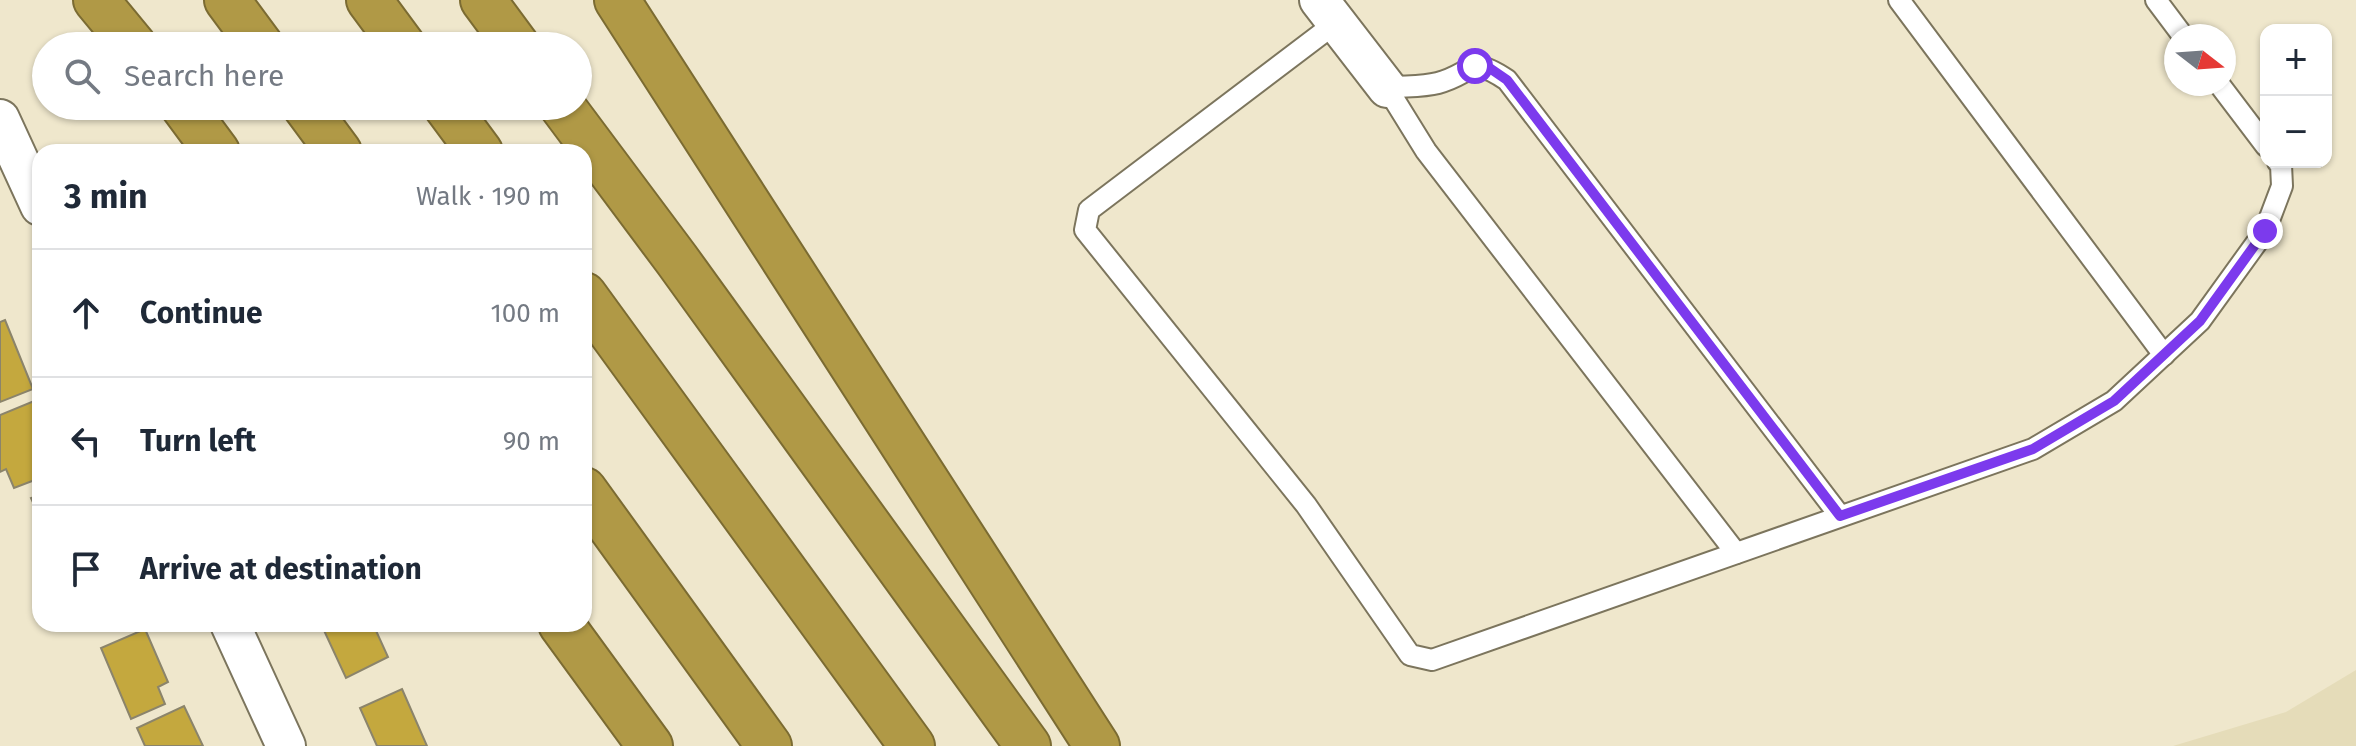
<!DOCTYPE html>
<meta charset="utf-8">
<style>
:root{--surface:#fff;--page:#f2f2f3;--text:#1f2937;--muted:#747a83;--line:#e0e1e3}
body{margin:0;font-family:"Fira Sans",sans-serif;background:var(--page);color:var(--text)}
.controls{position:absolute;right:24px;top:24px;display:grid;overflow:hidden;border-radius:16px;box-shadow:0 2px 6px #0004}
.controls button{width:72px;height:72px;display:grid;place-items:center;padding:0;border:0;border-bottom:2px solid var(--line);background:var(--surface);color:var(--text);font:40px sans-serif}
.compass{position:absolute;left:2164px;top:24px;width:72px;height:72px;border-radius:50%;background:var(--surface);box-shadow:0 2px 6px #0004;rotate:107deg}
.stop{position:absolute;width:24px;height:24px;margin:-18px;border:6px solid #7c3aed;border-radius:50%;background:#fff}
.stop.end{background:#7c3aed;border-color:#fff;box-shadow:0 2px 8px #0008}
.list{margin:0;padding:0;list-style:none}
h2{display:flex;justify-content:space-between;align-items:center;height:104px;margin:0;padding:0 32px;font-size:34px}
h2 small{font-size:26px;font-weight:400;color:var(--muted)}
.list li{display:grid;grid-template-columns:52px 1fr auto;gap:24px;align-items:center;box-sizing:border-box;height:128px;padding:0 32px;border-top:2px solid var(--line)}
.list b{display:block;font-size:30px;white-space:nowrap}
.list em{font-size:26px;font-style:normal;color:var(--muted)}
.icon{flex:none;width:44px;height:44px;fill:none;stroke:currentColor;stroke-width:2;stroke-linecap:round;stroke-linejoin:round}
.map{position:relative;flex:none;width:2356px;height:746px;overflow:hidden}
.search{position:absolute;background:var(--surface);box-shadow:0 2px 6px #0004;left:32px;top:32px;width:560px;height:88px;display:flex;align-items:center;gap:20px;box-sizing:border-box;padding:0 28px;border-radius:44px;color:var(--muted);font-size:30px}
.panel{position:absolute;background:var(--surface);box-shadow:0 2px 6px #0004;left:32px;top:144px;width:560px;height:488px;border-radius:24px}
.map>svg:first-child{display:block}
.built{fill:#e5dcb9}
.building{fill:#c4a83e;stroke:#8b846b;stroke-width:2}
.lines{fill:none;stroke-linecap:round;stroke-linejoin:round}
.lane-casing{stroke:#7c755d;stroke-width:24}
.street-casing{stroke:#7c755d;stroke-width:42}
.highway-casing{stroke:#7b6b32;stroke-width:48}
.lane{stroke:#fff;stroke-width:20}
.street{stroke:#fff;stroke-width:38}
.highway{stroke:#b09946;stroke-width:44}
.route{stroke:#7c3aed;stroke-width:10}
</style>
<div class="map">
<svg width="2356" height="746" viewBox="0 0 2356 746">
<rect width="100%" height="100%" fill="#efe7cc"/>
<path class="built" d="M2356 670V746H2173L2286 712Z"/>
<g class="building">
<path d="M5 320 33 389 0 402V322Z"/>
<path d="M39 399 40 478 14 488 6 469 0 472V415Z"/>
<path d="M40 495V518L31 498Z"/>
<path d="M321 624H373L388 657 346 678Z"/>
<path d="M145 629 168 682 158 687 165 704 131 719 101 648Z"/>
<path d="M402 689 427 746H377L360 708Z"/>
<path d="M184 706 203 746H145L137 728Z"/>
</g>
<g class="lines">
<defs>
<g id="lane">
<path d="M1899 0 2164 355"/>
<path d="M2156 0 2183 36"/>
<path d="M1337 22 1089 210 1085 230 1306 505 1410 655 1432 660 2033 449 2114 401 2200 321 2265 231 2282 186 2281 165 2278 162"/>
<path d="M2219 84 2266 146"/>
<path d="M1736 553 1426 151 1387 88C1404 86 1422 87 1438 83 1473 74 1469 54 1507 80L1840 516"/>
</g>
<g id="street">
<path d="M1319 0 1387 88"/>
<path d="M0 119 40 206"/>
<path d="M230 624 286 746"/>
</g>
<g id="highway">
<path d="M96 0 134 46"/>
<path d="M227 0 261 46"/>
<path d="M369 0 403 46"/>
<path d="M483 0 517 46"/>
<path d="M617 0 1097 746"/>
<path d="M183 106 217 152"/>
<path d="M305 106 339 152"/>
<path d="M446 106 480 152"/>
<path d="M562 106 677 260 1028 746"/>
<path d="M584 295 912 746"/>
<path d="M584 490 769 746"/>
<path d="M561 624 650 746"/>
</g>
</defs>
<use href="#lane" class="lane-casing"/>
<use href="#street" class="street-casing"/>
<use href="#highway" class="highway-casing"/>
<use href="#lane" class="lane"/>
<use href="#street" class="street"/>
<use href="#highway" class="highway"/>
</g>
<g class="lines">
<path class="route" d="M1475 66 1491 69 1507 80 1840 516 2033 449 2114 401 2200 321 2265 231"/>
</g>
</svg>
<div class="controls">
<button>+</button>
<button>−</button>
</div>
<svg class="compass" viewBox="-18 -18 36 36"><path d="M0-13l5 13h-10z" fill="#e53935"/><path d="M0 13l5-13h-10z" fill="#747a83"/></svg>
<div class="stop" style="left:1475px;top:66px"></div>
<div class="stop end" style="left:2265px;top:231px"></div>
<div class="search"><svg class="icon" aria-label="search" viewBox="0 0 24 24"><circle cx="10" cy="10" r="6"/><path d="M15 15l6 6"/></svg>Search here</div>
<section class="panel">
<h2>3 min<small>Walk · 190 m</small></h2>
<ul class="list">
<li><svg class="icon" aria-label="ahead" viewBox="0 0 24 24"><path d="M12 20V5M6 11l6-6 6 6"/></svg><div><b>Continue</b></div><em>100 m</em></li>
<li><svg class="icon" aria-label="left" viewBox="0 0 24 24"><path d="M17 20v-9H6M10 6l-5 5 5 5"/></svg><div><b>Turn left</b></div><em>90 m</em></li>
<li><svg class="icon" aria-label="arrive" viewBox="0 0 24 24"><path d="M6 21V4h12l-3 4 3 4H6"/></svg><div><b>Arrive at destination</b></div></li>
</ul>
</section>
</div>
